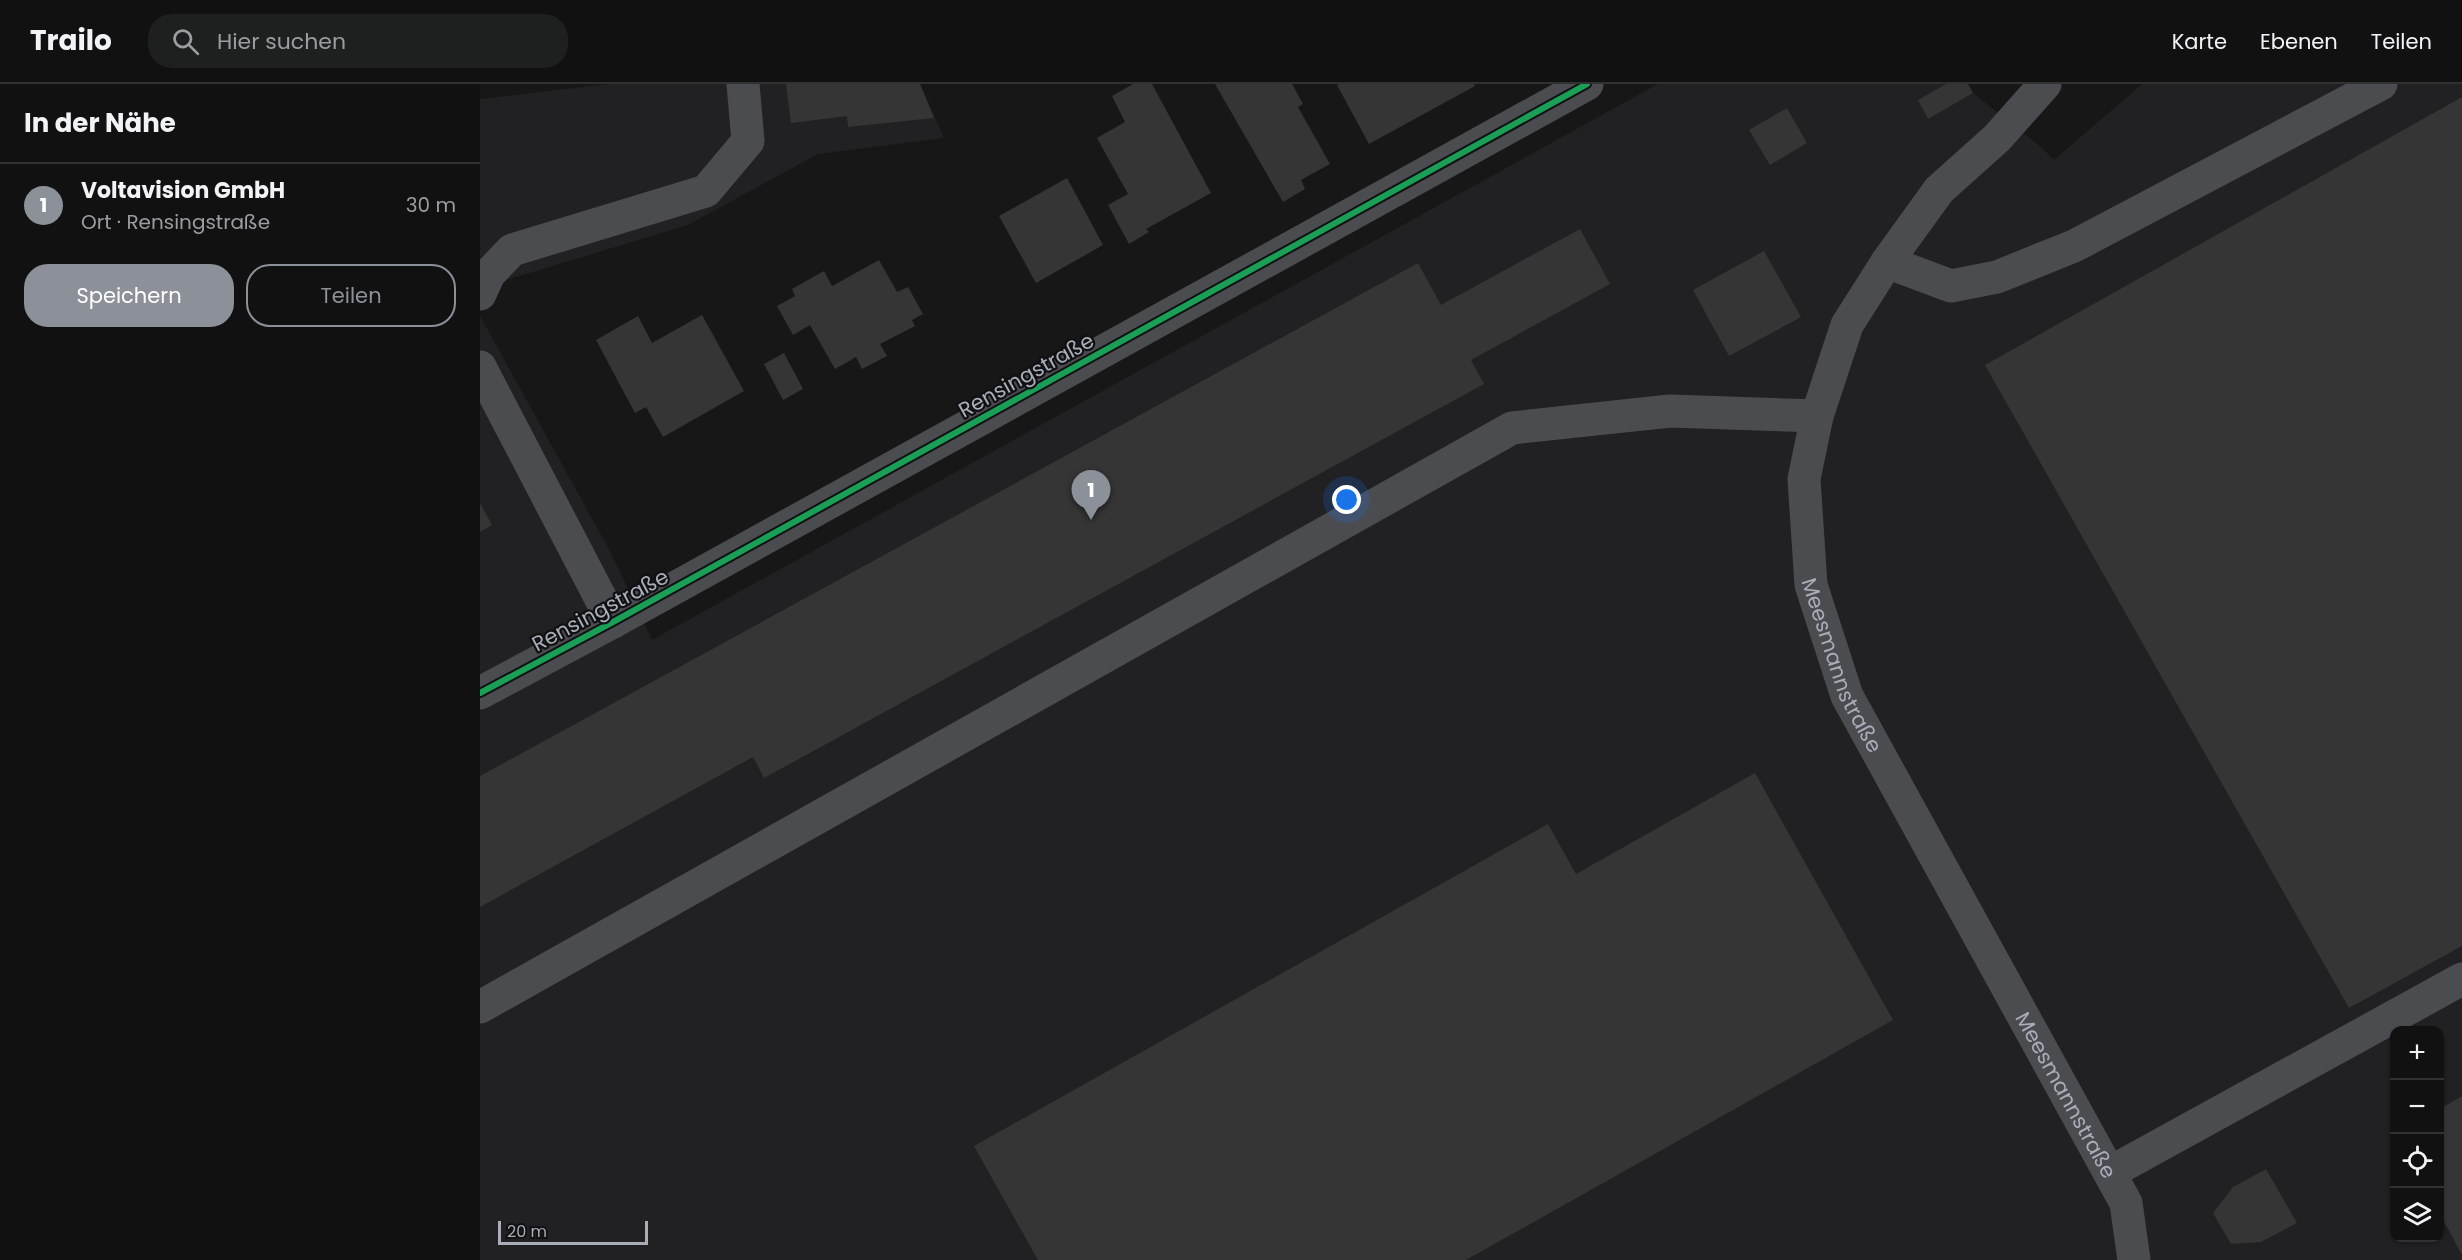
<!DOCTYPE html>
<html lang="de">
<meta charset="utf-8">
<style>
:root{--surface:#111;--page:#1e1f1f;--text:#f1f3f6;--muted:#9c9d9f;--line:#303131;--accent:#8c9099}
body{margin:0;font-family:Poppins,sans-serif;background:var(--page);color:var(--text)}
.controls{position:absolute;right:18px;bottom:18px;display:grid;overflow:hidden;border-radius:12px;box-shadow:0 2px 4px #0004}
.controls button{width:54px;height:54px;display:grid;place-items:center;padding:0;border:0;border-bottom:2px solid var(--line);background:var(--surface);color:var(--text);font:30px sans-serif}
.scale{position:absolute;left:18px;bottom:15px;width:150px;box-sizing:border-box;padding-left:6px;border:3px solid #a8adb8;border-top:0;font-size:16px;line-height:21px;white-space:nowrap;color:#a8adb8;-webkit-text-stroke:4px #111113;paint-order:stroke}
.you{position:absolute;left:867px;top:416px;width:21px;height:21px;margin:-15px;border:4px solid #fff;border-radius:50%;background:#1a73e8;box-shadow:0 0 0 9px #1a73e833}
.badge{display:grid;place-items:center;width:39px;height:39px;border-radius:50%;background:var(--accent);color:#fff;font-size:20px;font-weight:700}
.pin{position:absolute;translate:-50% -50px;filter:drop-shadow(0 2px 3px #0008)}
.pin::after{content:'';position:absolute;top:32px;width:21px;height:18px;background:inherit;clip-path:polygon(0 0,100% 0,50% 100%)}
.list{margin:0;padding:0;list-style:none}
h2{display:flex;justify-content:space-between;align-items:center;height:78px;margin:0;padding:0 24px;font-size:26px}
h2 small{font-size:20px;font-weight:400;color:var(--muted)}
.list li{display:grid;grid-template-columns:39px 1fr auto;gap:18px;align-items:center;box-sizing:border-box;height:84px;padding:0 24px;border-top:2px solid var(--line)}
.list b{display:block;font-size:22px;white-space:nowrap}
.list p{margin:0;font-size:20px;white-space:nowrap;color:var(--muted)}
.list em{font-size:20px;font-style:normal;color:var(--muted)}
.actions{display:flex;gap:12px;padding:18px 24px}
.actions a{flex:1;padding:14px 0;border:2px solid var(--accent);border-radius:24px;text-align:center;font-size:21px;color:var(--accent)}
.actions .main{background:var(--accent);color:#fff}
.icon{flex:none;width:33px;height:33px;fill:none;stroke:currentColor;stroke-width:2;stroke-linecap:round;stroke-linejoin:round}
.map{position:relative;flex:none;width:1982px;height:1176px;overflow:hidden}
header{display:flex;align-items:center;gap:36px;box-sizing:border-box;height:84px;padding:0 30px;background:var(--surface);border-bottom:2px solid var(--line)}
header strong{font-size:28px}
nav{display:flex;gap:33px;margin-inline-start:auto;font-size:21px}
.search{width:420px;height:54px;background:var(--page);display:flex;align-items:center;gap:15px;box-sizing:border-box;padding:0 21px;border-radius:24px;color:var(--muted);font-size:22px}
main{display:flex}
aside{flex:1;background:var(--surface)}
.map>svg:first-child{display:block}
.built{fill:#212123;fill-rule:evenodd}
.building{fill:#353536}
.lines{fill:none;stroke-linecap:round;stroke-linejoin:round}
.minor{stroke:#4b4c50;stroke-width:33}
.cycleway-casing{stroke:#111113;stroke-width:10}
.cycleway{stroke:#1a9f57;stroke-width:6}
.labels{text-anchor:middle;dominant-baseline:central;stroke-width:4.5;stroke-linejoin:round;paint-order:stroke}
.street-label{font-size:21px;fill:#a8adb8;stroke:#111113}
</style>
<header>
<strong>Trailo</strong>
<div class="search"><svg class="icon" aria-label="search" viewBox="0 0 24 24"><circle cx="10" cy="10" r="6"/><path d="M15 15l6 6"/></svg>Hier suchen</div>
<nav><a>Karte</a><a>Ebenen</a><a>Teilen</a></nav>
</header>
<main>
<aside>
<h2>In der Nähe<small></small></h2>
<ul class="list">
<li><span class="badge">1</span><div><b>Voltavision GmbH</b><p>Ort · Rensingstraße</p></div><em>30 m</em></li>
</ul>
<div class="actions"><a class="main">Speichern</a><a>Teilen</a></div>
</aside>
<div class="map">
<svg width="1982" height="1176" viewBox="0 0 1982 1176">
<rect width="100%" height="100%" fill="#171717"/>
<g class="built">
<path d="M129 0H440L464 54 338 70 208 141 0 204V15Z"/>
<path d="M1178 0H1488L1493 9 1561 63 1574 76 1662 0H1982V1176H0V232L130 467 172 556ZM1914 946H1960V1154H1914Z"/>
</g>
<g class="building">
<path d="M306 0H440L454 34 368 43 367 32 311 39Z"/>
<path d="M653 0H672L731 109 666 145 669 148 649 160 628 121 648 110 617 54 645 38 632 12Z"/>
<path d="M735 0H812L823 20 818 23 850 80 821 96 825 105 803 118Z"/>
<path d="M859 0H994L995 2 889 60 857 1Z"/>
<path d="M1466 0H1488L1493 9 1448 35 1438 16Z"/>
<path d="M1982 13V862L1869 924 1505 281Z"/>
<path d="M1307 24 1327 59 1290 81 1269 46Z"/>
<path d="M587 94 623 161 556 199 519 132Z"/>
<path d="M1100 145 1130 200 991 276 1004 300 284 694 273 673 0 823V692L938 179 961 221Z"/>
<path d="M1284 167 1321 233 1249 272 1213 206Z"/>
<path d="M399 176 417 208 428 203 443 230 432 236 435 242 400 260 407 272 382 285 376 273 355 285 330 241 313 251 297 222 315 212 312 205 344 187 352 202Z"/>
<path d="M222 231 264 307 183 353 166 323 155 329 116 256 158 232 172 259Z"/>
<path d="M304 269 323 305 303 316 284 280Z"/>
<path d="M0 419 12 441 0 448Z"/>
<path d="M1275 689 1413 936 986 1176H558L494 1062 1068 740 1096 790Z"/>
<path d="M1982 1012V1171L1960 1130V1025Z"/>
<path d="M1786 1085 1817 1139 1781 1158 1751 1160 1733 1129 1753 1103Z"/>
</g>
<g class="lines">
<g class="minor">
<path id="s1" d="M1565 0 1517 54 1459 106 1407 178 1367 241 1337 332 1324 395 1331 501 1367 612 1646 1119 1654 1176"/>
<path d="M1407 178 1471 202 1517 193 1594 162 1901 0"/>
<path d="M0 210 9 190 32 166 226 107 268 57 263 0"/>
<path d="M0 283 133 538"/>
<path d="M0 609 133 538 1107 0"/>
<path d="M0 923 1032 344 1190 327 1337 332"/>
<path d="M1631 1088 1982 895"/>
</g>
<defs>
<path id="cycleway" d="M0 609 133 538 1107 0"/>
</defs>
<use href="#cycleway" class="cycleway-casing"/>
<use href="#cycleway" class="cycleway"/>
</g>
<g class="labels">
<g class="street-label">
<text transform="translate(546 291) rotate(-29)">Rensingstraße</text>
<text transform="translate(120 526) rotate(-28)">Rensingstraße</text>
<text stroke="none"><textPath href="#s1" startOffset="666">Meesmannstraße</textPath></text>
<text stroke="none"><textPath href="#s1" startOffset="1152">Meesmannstraße</textPath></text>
</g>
</g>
</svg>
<div class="controls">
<button>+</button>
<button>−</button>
<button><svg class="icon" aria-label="locate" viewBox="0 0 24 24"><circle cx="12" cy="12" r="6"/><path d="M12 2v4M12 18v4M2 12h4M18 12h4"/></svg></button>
<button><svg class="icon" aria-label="layers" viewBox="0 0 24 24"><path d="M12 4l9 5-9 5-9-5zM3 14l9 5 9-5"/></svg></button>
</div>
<div class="scale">20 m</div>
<div class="you"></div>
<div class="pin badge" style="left:611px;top:436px">1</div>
</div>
</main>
